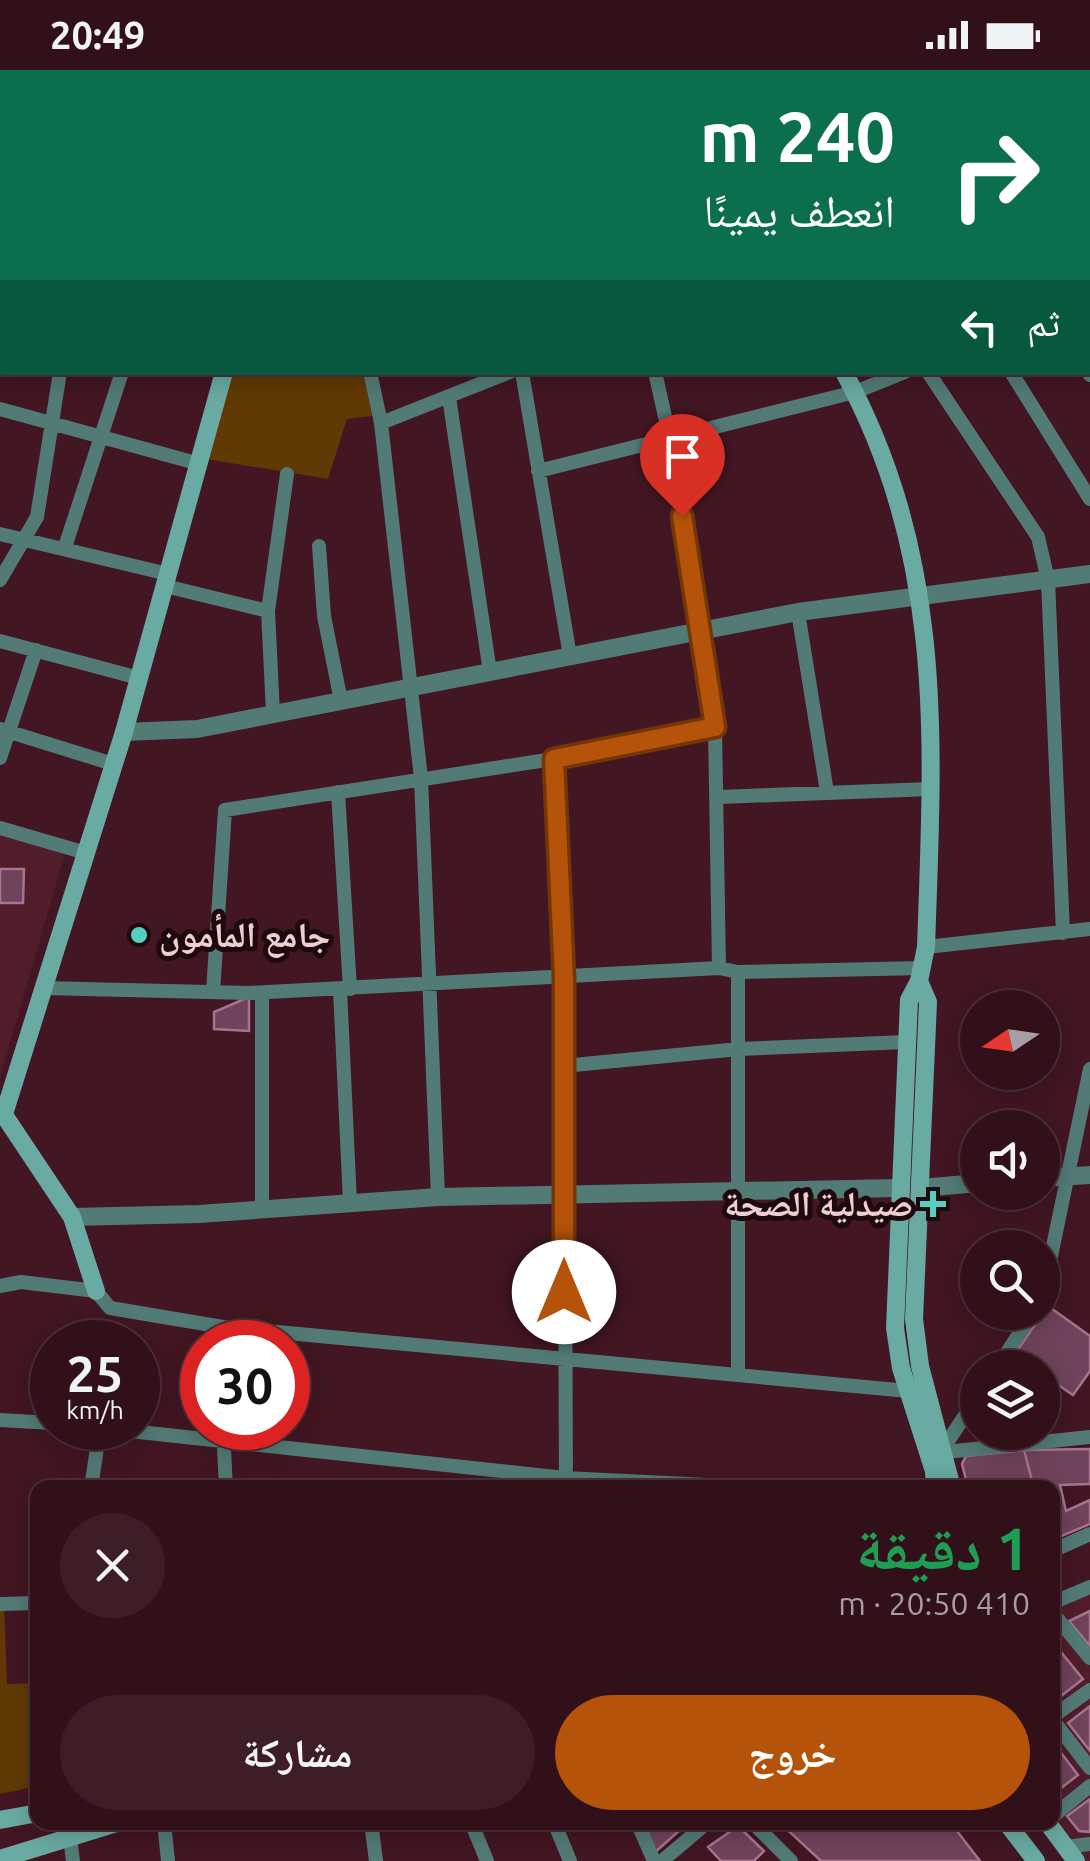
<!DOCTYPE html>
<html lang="ar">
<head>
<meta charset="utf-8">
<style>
  body { margin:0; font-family:Ubuntu,"Noto Naskh Arabic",sans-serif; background:#3d1e27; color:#f1f3f6; direction:rtl; height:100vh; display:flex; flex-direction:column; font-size:38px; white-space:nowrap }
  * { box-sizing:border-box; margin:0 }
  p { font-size:32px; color:#a89da2 }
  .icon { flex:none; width:55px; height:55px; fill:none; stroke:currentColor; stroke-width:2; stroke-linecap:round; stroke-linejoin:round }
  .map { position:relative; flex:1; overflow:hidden; direction:ltr }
  .panel { position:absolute; left:30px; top:1410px; width:1030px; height:350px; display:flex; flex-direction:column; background:#32101a; border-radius:20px; box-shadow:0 5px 25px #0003,0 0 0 2px #4d3039; direction:rtl }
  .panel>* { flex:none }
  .hud { position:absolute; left:0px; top:0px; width:1090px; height:305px; box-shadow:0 5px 25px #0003,0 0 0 2px #4d3039; direction:rtl; background:#0b6e4f; color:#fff; overflow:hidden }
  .needle { width:65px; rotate:257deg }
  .controls { position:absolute; left:960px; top:920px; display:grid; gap:20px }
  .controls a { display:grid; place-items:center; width:100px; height:100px; border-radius:50%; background:#32101a; box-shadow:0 5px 25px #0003,0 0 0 2px #4d3039; font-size:50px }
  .speed { position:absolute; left:30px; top:1250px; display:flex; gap:20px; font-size:50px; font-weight:700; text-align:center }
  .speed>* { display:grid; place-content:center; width:130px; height:130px; border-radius:50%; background:#32101a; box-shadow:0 5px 25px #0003,0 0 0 2px #4d3039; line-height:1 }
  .speed small { font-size:25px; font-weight:400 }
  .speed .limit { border:15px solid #d22; background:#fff; color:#111 }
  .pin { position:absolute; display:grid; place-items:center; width:85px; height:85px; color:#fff; margin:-102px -42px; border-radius:50% 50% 50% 0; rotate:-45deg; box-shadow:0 0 10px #0007 }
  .pin .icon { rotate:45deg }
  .me { position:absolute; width:110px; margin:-55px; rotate:0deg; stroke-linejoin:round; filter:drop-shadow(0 0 8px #0008) }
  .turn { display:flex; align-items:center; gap:35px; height:210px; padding:0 30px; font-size:45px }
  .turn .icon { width:130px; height:130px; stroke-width:2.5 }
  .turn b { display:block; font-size:70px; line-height:85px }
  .then { display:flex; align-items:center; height:95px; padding:0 30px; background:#0003; gap:20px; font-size:38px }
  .round { display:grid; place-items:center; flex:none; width:105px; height:105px; border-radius:52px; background:#3d1e27 }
  .head { display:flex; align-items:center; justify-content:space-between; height:170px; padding:0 30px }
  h1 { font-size:60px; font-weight:700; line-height:75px; color:#1e9e55 }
  .button { display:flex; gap:20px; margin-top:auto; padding:20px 30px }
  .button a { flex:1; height:115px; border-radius:60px; background:#b45309; color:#fff; font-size:40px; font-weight:700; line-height:115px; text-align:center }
  .button a+a { background:#3d1e27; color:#f1f3f6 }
  .status { display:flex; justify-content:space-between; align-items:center; height:70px; padding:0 50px; background:#32101a; direction:ltr }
  .status svg { height:28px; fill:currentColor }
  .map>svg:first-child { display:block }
  .built { fill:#511d2a }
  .green { fill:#613904 }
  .building { fill:#6f435b; stroke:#a5758e; stroke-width:2.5 }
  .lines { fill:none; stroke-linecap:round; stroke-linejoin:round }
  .minor { stroke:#537b76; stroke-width:14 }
  .tertiary { stroke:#537b76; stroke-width:18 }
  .secondary { stroke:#69aaa2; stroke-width:18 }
  .route-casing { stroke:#753606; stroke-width:25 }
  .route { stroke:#b45309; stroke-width:18 }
  .poi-dot { fill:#57cec2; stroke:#1d090e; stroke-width:4 }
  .labels { text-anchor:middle; stroke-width:10; stroke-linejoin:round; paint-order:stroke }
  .poi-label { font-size:35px; font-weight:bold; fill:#edced3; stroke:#1d090e; text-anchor:start }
</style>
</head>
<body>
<div class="status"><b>20:49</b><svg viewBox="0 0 49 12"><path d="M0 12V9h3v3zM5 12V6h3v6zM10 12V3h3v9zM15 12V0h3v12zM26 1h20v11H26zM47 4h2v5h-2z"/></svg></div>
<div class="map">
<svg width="1090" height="1791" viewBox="0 0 1090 1791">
  <rect width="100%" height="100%" fill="#421622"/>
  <!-- built -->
  <path class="built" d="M0 763 66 780 0 1008Z
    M1090 1517V1791H1076L1052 1752 1053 1533Z"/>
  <!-- green -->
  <path class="green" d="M230 303H363L372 346 347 349 328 409 200 388Z
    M0 1534H4L7 1614 38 1613 37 1716 0 1724Z"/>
  <!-- building -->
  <path class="building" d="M0 799H24L23 833H0Z
    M249 927V961L214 959V942Z
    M1048 1236 1090 1266V1301L1073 1325 1048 1308 1042 1316V1298H1005Z
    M1090 1379V1414L1060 1415 1066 1441 1090 1430V1454L1052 1470V1418H1034L1024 1380Z
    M1024 1380 1034 1418H968L962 1394 966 1386Z
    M1090 1541V1576L1069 1551Z
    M1052 1571 1083 1609 1052 1633Z
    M1090 1636V1681L1068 1653Z
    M1052 1671 1078 1705 1052 1725Z
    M1090 1729V1762L1079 1761 1067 1746Z
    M641 1752H689L653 1784Z
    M779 1752H950L980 1791H821Z
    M738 1756 764 1781 754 1791H721L708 1777Z"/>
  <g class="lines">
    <!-- minor -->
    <path class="minor" d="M73 0 76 2
      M585 0 586 2
      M790 0 792 2
      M863 0 865 2
      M979 0 980 2
      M225 2 226 0
      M555 2 562 0
      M0 93 2 91
      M1088 175 1090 179
      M1088 206 1090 205
      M1088 301 1090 305
      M370 302 381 353 421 708 438 1127
      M522 302 570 586
      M655 302 670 369 715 657 719 898
      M928 302 1038 467 1048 510 1063 863
      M1011 302 1090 429
      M449 327 490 602
      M0 339 196 393
      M381 353 510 302
      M538 401 855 322 905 302
      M0 464 168 504
      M319 476 324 546 341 631
      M65 477 122 302
      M0 510 37 447 60 302
      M165 516 268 541
      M798 542 827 722
      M0 571 139 608
      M273 643 268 541 287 404
      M0 659 113 694
      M0 688 36 580
      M553 689 564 908 566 1418
      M338 722 350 919
      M719 727 931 719
      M0 758 86 783
      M926 877 1090 859
      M43 918 249 923 719 898 738 902 922 898
      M340 919 350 1133
      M213 922 225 740 553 689 715 657
      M563 996 739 979 906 972
      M262 1139V923
      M0 1216 21 1212 96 1221 110 1238 223 1257 908 1321
      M1042 1229 1090 999
      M223 1257V1272
      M997 1298 1033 1242
      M738 1303V902
      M0 1350 52 1353
      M102 1358 565 1408 767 1418
      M223 1358 226 1418
      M944 1377 978 1326
      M945 1382 1090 1367
      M91 1418 100 1358
      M1052 1481 1090 1464
      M1052 1533 1090 1517
      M0 1534 38 1533
      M1052 1542 1090 1588
      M1052 1647 1090 1620
      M1052 1649 1090 1698
      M1052 1747 1090 1716
      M68 1752 73 1791
      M164 1752 168 1791
      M371 1752 376 1791
      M471 1752 487 1791
      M554 1752 570 1791
      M637 1752 654 1791
      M752 1752 791 1791
      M1066 1777 1090 1774
      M662 1791 708 1752"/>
    <!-- tertiary -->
    <path class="tertiary" d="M124 662 197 659 798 542 1090 504
      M1042 1108 1090 1105
      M921 1118 978 1113
      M72 1147 199 1144 438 1127 898 1118"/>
    <!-- secondary -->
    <path class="secondary" d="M681 0 683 2
      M94 2 95 0
      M298 2 299 0
      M0 211 2 206
      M844 302C946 491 933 672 926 877L919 911 909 930 895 1258 901 1298 934 1401 935 1418
      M919 911 928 932 914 1249 920 1296 952 1418
      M0 1039 72 1147 96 1221
      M4 1044 124 662 224 302
      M0 1750 38 1743
      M1006 1752 1036 1791
      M1047 1752 1076 1791
      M0 1789 120 1752"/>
  </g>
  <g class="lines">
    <defs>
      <path id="route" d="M564 1222V908L554 689 715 657 682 446"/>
    </defs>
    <!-- route casing -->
    <use href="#route" class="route-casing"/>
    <!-- route -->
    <use href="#route" class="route"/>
  </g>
  <!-- markers -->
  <g class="poi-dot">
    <circle cx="139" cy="865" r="10"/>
    <path d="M928 1119h10v10h10v10h-10v10h-10v-10h-10v-10h10z"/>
  </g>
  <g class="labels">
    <!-- poi labels -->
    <g class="poi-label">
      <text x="159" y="877">جامع المأمون</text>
      <text x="913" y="1146" text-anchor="end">صيدلية الصحة</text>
    </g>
  </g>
</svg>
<div class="controls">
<a><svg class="needle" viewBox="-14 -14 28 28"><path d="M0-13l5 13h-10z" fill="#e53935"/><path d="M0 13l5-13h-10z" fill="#a89da2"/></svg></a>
<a><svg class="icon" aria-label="sound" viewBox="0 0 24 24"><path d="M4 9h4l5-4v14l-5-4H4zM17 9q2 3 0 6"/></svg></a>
<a><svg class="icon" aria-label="search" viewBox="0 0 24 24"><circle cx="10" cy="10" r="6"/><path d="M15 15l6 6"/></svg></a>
<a><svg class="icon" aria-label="layers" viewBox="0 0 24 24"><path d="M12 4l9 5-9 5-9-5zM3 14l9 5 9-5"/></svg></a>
</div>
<div class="speed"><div>25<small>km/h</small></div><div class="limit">30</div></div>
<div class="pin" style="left:682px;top:446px;background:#d93025"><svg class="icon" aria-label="arrive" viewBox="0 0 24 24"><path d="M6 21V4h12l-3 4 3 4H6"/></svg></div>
<svg class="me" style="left:564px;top:1222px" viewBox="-20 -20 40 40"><circle r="19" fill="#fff"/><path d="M0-13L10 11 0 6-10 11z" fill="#b45309"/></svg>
<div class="hud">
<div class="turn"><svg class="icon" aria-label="right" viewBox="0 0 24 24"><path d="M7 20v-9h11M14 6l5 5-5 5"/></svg><div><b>240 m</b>انعطف يمينًا</div></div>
<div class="then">ثم<svg class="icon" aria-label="left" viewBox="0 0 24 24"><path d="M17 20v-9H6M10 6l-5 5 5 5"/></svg></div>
</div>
<section class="panel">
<div class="head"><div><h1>1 دقيقة</h1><p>410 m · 20:50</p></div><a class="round"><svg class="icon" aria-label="close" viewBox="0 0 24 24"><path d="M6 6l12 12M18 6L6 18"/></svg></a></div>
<div class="button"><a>خروج</a><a>مشاركة</a></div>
</section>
</div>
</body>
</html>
